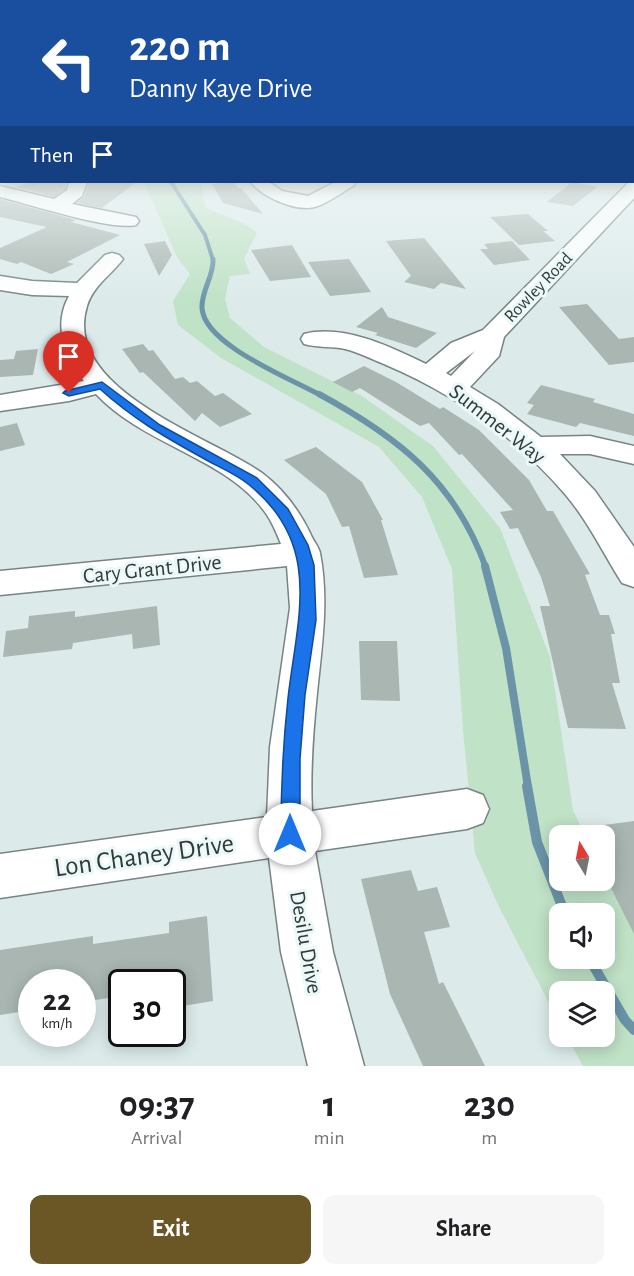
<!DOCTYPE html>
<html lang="en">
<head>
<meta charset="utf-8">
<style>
  body { margin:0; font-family:"Alegreya Sans",sans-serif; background:#f6f6f6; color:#202124; height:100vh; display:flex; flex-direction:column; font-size:22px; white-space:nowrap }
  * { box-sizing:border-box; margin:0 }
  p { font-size:20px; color:#757577 }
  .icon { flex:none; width:33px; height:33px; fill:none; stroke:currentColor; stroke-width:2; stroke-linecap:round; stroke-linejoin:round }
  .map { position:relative; height:1066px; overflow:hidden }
  .side { display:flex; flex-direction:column; background:#fff; flex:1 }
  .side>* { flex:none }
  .hud { position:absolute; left:0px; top:0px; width:634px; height:183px; box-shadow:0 3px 15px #0003; background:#1a4fa0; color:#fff; overflow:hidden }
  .needle { width:39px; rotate:350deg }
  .buttons { position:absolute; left:549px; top:825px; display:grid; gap:12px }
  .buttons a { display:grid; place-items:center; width:66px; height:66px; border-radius:12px; background:#fff; box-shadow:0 3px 15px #0003; font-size:30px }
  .speed { position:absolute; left:18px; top:969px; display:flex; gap:12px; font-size:30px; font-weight:700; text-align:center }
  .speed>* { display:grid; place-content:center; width:78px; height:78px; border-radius:50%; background:#fff; box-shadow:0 3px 15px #0003; line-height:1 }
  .speed small { font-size:15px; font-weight:400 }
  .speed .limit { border:3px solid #111; border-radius:9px; background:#fff; color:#111 }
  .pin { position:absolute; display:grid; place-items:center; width:51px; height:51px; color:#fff; margin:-62px -26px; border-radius:50% 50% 50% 0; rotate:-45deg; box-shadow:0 0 6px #0007 }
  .pin .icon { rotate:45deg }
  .me { position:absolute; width:66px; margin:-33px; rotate:0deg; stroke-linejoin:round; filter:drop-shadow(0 0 4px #0008) }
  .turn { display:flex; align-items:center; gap:21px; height:126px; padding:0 30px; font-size:27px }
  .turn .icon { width:78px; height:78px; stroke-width:2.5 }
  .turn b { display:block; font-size:42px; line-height:51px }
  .then { display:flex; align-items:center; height:57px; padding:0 30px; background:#0003; gap:12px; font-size:22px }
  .eta { display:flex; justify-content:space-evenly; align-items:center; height:102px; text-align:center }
  .eta b { font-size:36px; font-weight:700; line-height:42px }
  .cta { display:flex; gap:12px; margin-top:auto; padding:12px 30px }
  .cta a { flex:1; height:69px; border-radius:12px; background:#6b5726; color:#fff; font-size:24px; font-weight:700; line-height:69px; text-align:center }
  .cta a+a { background:#f6f6f6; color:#202124 }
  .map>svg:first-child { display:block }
  .green { fill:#c0e2c6; fill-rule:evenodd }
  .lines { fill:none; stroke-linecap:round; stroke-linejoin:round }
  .stream-far4 { stroke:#6b94a8; stroke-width:4 }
  .stream-far3 { stroke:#6b94a8; stroke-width:5 }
  .stream-far2 { stroke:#6b94a8; stroke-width:6 }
  .stream-far1 { stroke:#6b94a8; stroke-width:8 }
  .stream { stroke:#6b94a8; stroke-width:10 }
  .building { fill:#a9b6b1 }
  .minor-casing { stroke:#768483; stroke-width:3 }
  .minor { fill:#fff; fill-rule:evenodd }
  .route { fill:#1a73e8; stroke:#114b97; stroke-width:1.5 }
  .labels { text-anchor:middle; stroke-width:6; stroke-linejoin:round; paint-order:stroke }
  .far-street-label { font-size:18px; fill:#333939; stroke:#eaf8f7 }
  .street-label { font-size:22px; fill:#333939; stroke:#eaf8f7 }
  .near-street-label { font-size:27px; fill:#333939; stroke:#eaf8f7 }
</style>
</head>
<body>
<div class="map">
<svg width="634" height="1066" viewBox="0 0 634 1066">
  <rect width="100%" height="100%" fill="#dcebea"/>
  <!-- green -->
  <path class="green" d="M144 182H200L206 208 247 225 257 233 244 259 250 274 230 276 225 299 230 318 264 347 362 396 433 446 500 528 550 657 573 810 585 835 560 836V880H604L605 874 634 933V1066H583L567 1037 604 1036V992H560L559 1022 498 905 475 853 463 730 452 569 422 497 379 447 221 358 178 325 173 301 190 274 177 257ZM560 914H604V958H560Z"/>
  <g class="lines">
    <!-- stream-far4 -->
    <path class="stream-far4" d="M171 182 205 235 213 260"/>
    <!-- stream-far3 -->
    <path class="stream-far3" d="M213 259C214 276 201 291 202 308 204 345 292 379 322 396"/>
    <!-- stream-far2 -->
    <path class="stream-far2" d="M319 394C398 437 455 481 486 568"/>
    <!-- stream-far1 -->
    <path class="stream-far1" d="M485 566 506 648 528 787"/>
    <!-- stream -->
    <path class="stream" d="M527 786 537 842 565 914
      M589 958 625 1020 634 1030"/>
  </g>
  <!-- building -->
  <path class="building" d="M30 182H67L65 189 54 197 16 187Z
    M89 182H119V183H135L102 208 77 203 84 197Z
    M234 182 238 188H241L263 214 223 203 212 184Z
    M572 182 597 187 573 206 547 202Z
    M0 199 76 220 71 222 120 235 67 262 74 264 51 274 21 262 17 264 0 259V248L47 227 0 217Z
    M528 214 548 231H543L555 241 519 245 490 217Z
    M424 238 466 289 441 283 434 289 404 282 411 276 386 241Z
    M165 241 172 255 159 276 144 244Z
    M512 241 530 260 494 265 480 249H488L484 244Z
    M292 245 311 277 270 281 251 250Z
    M349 259 371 292 330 296 308 262Z
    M587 304 619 339 634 337V362L609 365 559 307Z
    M382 307 388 317 437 333 416 348 375 335 378 333 356 327Z
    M143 344 149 351 153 350 175 379 183 377 190 383 197 381 215 396 223 393 252 414 220 427 202 413 195 421 143 372 140 373 122 349Z
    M38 349 33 375 0 377V360L14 359 16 351Z
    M364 366 396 382 440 409 443 407 479 430 529 480 547 511H553L590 574 585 575 600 615H609L615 634H611L620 683H612L626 729 568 728 540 606H550L541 577 518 528 510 529 500 512 513 510 462 454 459 455 429 423 420 426 360 388 352 392 333 382Z
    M541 385 595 399 593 402 634 414V436L580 423 576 427 527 414 534 405 527 403Z
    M17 423 25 445 0 451V427Z
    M316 447 362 482 383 520H381L398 575 364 578 349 526 342 527 326 494 284 460Z
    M157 606 160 645 133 649 132 634 73 643 72 649 3 657 6 631 28 628 29 616 75 611V617Z
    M359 641H397L400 701 361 700Z
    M634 821V934L604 874V825Z
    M411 870 418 891 437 887 450 927 424 932 439 984 443 982 485 1066H423L390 994 361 879Z
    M207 916 213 1001 177 1007V994L172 995V982H122V996L82 1002V982H32V1010L0 1015V950L93 936V944L169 933V922Z"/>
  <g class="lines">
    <defs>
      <path id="minor" d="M69 182H87L82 196 72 204 136 217 139 221 136 225C111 231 29 204 0 197V186L54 199 67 190Z
        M251 182H269L282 191 308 196 335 182H356L353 186C341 193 328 203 315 207 296 212 262 197 251 182Z
        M634 182V198L504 337 499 356 470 387 498 404 541 437 590 436 634 446V464L590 454H560L595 491 634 547V587L622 583C603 553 588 521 565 494 516 437 453 393 384 364 371 359 358 352 345 349 332 346 318 348 304 344L301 339 304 334C344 324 391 347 426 364L451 343 483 330 628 183ZM475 351 451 376 446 373Z
        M112 253 119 255 123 259C111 275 93 286 87 306 61 390 212 437 262 473 282 488 299 510 310 533 312 539 319 547 320 553 329 599 322 645 317 693 313 732 310 771 312 811L467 789 483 795 489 809 483 823 467 829 315 851 333 952 364 1066H308L281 952 269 858 0 898V854L267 817 270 747 290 608 287 566 0 595V571L281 544C277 534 273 524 267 515 229 458 144 446 96 394L69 401 0 411V395L84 381C64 358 53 325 69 296L32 295 0 290V276L32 281 77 283 105 255Z"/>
    </defs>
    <!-- minor casing -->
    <use href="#minor" class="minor-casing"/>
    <!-- minor -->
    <use href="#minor" class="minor"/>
  </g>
  <!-- sky -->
  <linearGradient id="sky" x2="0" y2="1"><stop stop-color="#7fb7e2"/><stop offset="0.51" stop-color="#eff6f6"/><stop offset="1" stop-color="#eff6f6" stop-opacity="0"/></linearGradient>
  <rect width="634" height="303" fill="url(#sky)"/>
  <!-- route -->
  <path class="route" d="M102 382 160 425 257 478 288 509 308 545 314 565 316 620 305 695 300 759V834L297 840 290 843 283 840 281 834C281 788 283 743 288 698 297 618 324 544 248 484 235 473 216 466 201 457 163 436 132 418 100 389L69 396 63 393 65 391Z"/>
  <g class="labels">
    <!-- far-street labels -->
    <g class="far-street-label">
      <text transform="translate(538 287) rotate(-46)" y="6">Rowley Road</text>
    </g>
    <!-- street labels -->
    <g class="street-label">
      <text transform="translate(498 423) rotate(38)" y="8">Summer Way</text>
      <text transform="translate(152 568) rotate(-6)" y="8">Cary Grant Drive</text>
      <text transform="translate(307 942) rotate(80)" y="8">Desilu Drive</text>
    </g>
    <!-- near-street labels -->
    <g class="near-street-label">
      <text transform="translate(144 855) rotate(-8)" y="9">Lon Chaney Drive</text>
    </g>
  </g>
</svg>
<div class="buttons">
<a><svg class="needle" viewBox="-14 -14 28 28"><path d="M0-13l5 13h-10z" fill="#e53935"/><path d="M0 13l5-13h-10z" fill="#757577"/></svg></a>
<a><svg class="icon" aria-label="sound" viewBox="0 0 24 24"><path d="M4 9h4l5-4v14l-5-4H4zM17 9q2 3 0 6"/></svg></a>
<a><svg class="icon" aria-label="layers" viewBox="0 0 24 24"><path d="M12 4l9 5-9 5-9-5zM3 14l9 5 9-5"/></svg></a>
</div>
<div class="speed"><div>22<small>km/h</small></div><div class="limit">30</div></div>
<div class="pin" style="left:69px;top:393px;background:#d93025"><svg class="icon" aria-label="arrive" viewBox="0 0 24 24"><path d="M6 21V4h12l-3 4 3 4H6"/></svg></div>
<svg class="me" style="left:290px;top:834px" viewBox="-20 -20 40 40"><circle r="19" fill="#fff"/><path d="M0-13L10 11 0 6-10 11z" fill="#1a73e8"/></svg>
<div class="hud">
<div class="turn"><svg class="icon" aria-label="left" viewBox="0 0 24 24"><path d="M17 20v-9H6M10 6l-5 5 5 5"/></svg><div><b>220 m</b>Danny Kaye Drive</div></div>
<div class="then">Then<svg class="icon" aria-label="arrive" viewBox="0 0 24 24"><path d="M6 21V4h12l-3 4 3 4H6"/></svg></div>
</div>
</div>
<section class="side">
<div class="eta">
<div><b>09:37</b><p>Arrival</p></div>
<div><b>1</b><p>min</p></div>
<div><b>230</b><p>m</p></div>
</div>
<div class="cta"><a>Exit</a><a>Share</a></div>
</section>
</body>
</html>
